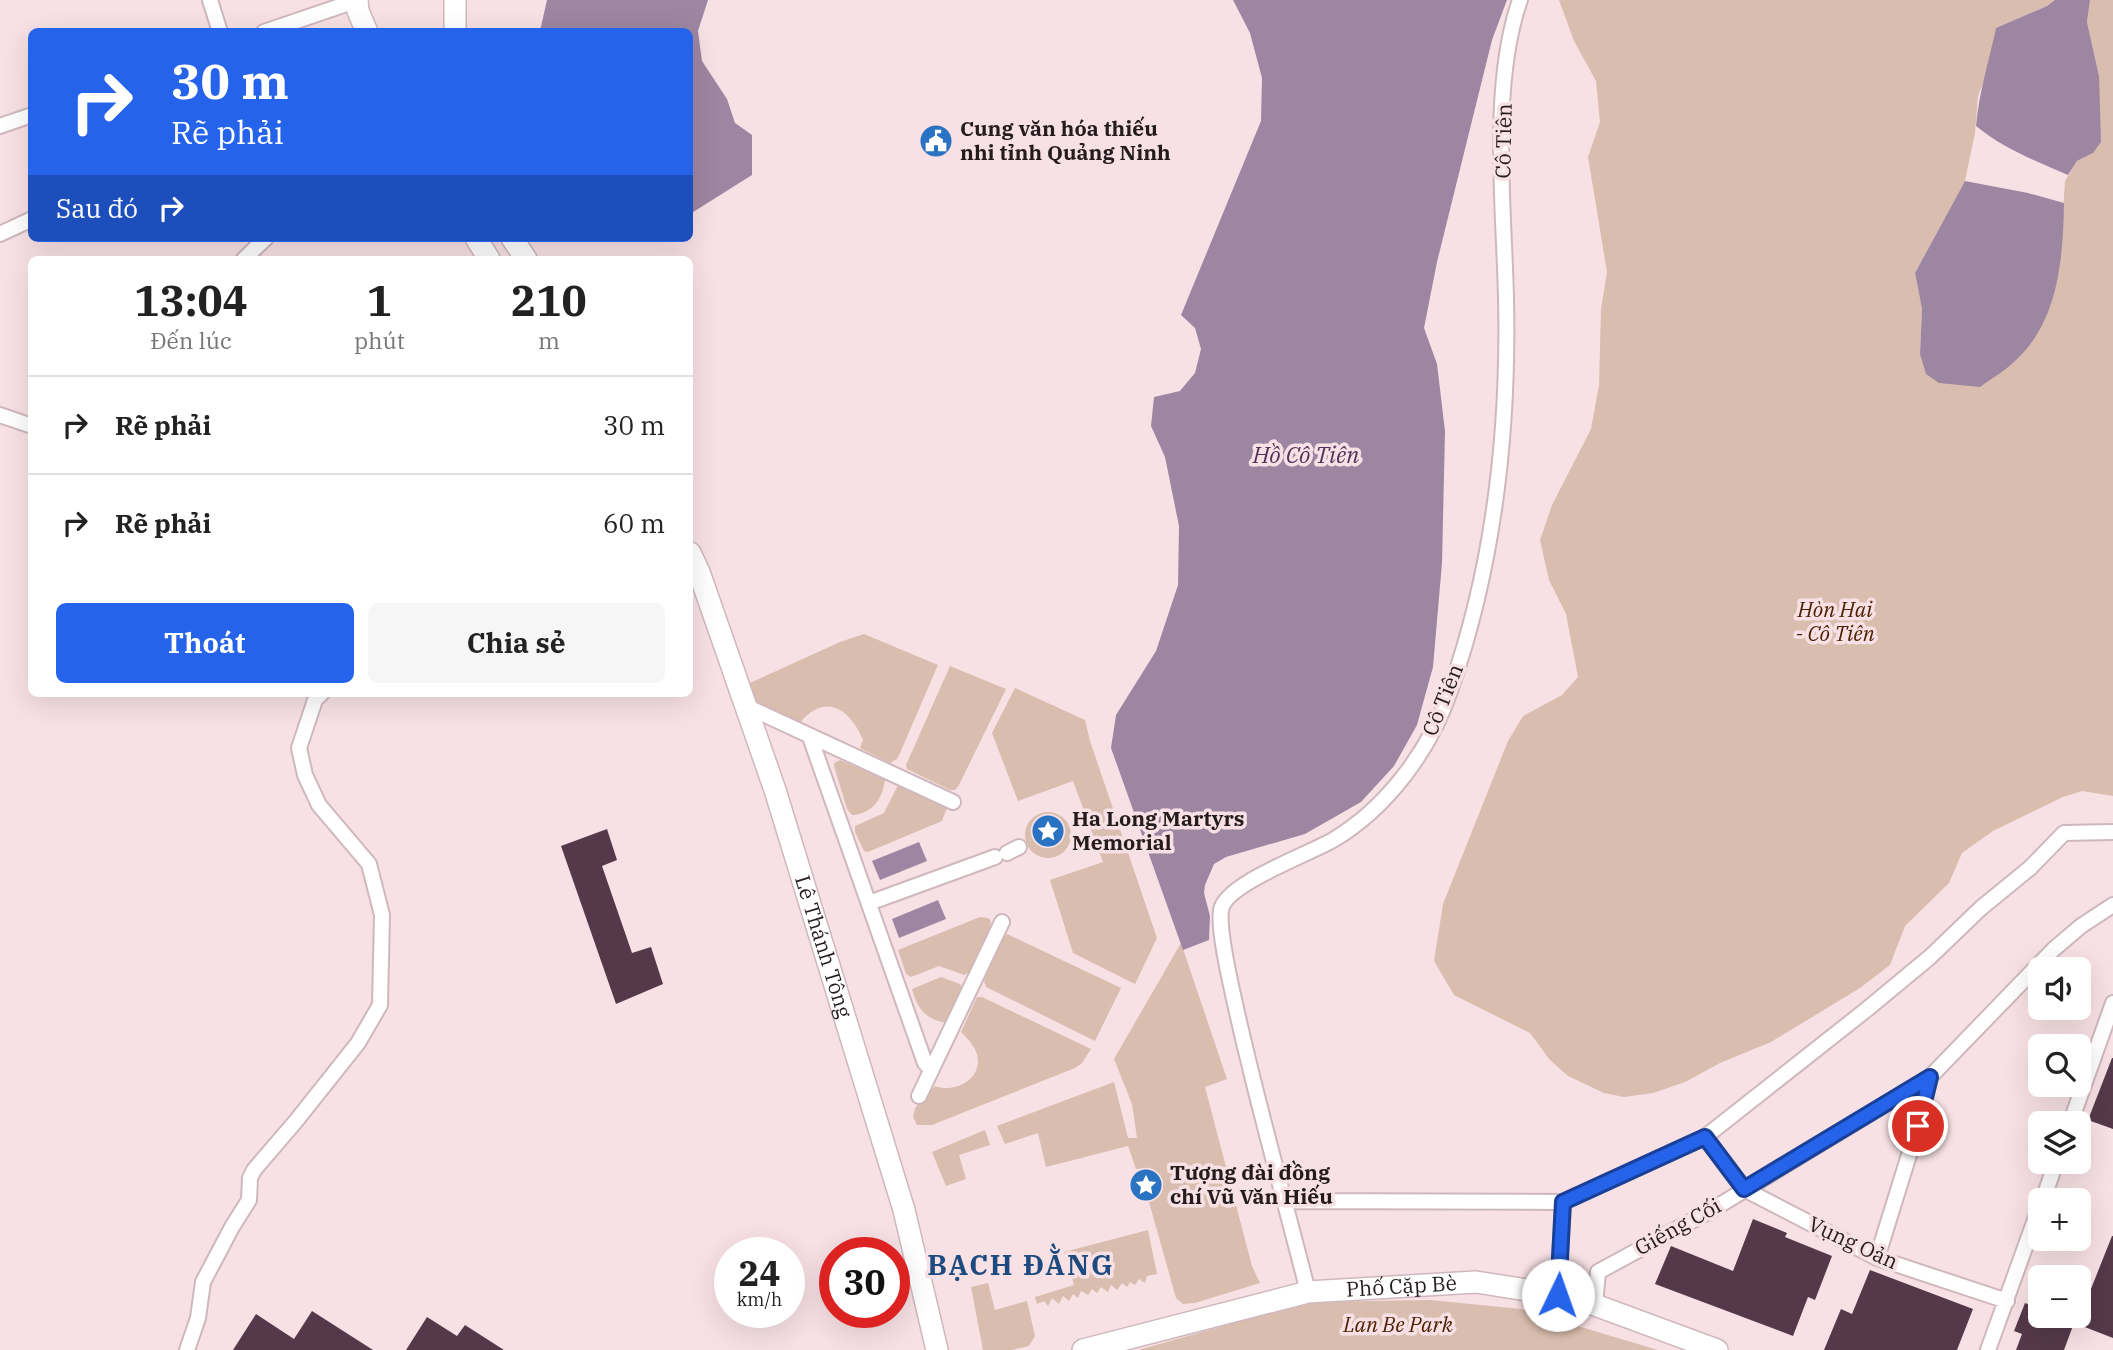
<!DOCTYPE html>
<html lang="vi">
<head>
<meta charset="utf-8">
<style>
  body { margin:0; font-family:"IBM Plex Serif",serif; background:#f6f6f6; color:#222; height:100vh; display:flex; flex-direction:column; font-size:26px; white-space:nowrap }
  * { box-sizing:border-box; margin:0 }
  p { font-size:23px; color:#767676 }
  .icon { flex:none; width:38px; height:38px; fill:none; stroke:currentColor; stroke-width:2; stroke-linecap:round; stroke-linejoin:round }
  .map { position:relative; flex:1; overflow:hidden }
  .sheet { position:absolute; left:28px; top:256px; width:665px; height:441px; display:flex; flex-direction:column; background:#fff; border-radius:10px; box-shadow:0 7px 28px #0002 }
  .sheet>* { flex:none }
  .banner { position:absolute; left:28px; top:28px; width:665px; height:214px; border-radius:10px; box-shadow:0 7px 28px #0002; background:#2563eb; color:#fff; overflow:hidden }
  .buttons { position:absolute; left:2028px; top:957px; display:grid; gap:14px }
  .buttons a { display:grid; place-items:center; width:63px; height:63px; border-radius:10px; background:#fff; box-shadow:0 7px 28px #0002; font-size:35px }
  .speed { position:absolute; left:714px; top:1237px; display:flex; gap:14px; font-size:35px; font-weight:700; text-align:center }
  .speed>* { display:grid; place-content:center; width:91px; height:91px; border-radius:50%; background:#fff; box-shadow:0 7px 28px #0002; line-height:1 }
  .speed small { font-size:18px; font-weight:400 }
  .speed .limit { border:10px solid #d22; background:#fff; color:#111 }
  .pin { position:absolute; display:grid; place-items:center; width:60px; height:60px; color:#fff; margin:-30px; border:4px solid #fff; border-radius:50%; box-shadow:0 2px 7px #0007 }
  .me { position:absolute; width:77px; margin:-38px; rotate:3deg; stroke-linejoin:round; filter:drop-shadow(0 0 5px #0008) }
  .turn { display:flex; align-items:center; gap:24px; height:147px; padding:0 28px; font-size:32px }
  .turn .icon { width:91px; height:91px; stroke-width:2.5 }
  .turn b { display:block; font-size:49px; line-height:60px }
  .then { display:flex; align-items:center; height:66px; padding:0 28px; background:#0003; gap:14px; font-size:26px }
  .eta { display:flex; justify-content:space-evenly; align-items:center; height:119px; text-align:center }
  .eta b { font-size:42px; font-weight:700; line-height:49px }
  .button { display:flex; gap:14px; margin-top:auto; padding:14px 28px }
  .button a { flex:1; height:80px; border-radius:10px; background:#2563eb; color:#fff; font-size:28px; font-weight:700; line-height:80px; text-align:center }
  .button a+a { background:#f6f6f6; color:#222 }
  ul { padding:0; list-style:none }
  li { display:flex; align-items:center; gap:21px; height:98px; padding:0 28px; border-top:2px solid #e0e0e0 }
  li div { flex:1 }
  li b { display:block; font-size:26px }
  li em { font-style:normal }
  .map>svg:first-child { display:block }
  .green { fill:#d9bdae }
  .water { fill:#9d86a2 }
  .building { fill:#55394a }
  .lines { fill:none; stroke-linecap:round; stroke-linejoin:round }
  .street-casing { stroke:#cfb8bd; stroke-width:18 }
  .secondary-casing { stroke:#cfb8bd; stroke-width:24 }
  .street { stroke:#fff; stroke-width:14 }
  .secondary { stroke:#fff; stroke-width:21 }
  .route-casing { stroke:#184099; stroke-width:18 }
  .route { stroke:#2563eb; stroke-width:12 }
  .labels { text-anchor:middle; stroke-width:7; stroke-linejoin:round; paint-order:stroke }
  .poi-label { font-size:21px; font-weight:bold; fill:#231b1d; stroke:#f8e1e5; text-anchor:start }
  .street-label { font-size:21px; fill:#231b1d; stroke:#f8e1e5 }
  .park-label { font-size:21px; font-style:italic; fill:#4d2002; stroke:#f8e1e5 }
  .water-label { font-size:23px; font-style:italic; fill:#54335b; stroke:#f8e1e5 }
  .district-label { font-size:28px; font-weight:bold; letter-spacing:2px; fill:#1e4b7f; stroke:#f8e1e5 }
</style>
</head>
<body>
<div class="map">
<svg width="2113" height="1350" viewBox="0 0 2113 1350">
  <rect width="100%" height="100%" fill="#f8e1e5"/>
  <!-- green -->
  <path class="green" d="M1559 0H2055L2047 6 1996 28 1987 73 1978 96 1975 133 1965 181 1915 273 1922 309 1920 354 2050 307 2059 272 2065 181 2077 161 2093 153 2099 76 2087 22 2090 0H2113V796L2082 791 2063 797 1993 831 1962 853 1949 883 1905 926 1890 965 1860 988 1771 1042 1720 1063 1685 1082 1653 1093 1624 1097 1604 1093 1568 1076 1550 1060 1530 1033 1454 995 1434 961 1443 904 1508 741 1523 716 1562 695 1578 677 1566 614 1549 580 1540 540 1552 505 1591 429 1599 385 1601 309 1607 272 1588 157 1600 122 1596 81 1574 41Z
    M864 634 938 665 900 753 897 759 890 763 860 748 863 740C850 708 824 692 799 724L757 706 750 683 840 642Z
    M950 666 1006 689 959 785 955 790H950L907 769 906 765Z
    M1015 688 1085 720 1090 741 1157 938 1135 984 1073 953 1050 880 1103 862 1073 781 1018 801 992 733Z
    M840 760 885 779C883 799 872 814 852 815L847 809 834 766V763Z
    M900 786 945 806 947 808 942 821 868 852 864 851 855 832V826L884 813 897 787Z
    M1025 835a23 23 0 1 1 46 0a23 23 0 1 1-46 0Z
    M980 917 988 918 991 921 989 932 970 972 964 975 939 966 911 977 906 974 898 950Z
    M1007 934 1121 988 1095 1041 986 987 984 981 1003 938Z
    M1181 943 1227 1079 1205 1087 1252 1266 1260 1283 1195 1303 1183 1304 1176 1298 1149 1202C1158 1187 1160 1167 1136 1169L1128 1146 1046 1167 1038 1133 1005 1144 997 1126 1114 1082 1128 1138H1137L1132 1104 1114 1059Z
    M941 977 960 984 962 988 960 999 946 1023C925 1019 917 1008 912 989Z
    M977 997H982L1091 1049 1082 1063 1075 1068 932 1125H917L913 1117 915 1108 935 1086C952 1093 978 1082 978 1061 978 1049 969 1040 961 1032Z
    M985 1130 990 1145 959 1155 966 1179 946 1186 932 1152Z
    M1148 1230 1157 1274 1147 1276 1145 1283 1139 1279 1135 1285 1130 1282 1127 1287 1122 1283 1117 1290 1111 1285 1108 1292 1101 1287 1097 1293 1092 1289 1088 1295 1081 1291 1078 1298 1073 1294 1069 1301 1063 1296 1059 1304 1052 1298 1048 1306 1044 1301 1037 1304 1035 1297 1074 1285 1064 1252Z
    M988 1283 995 1310 1027 1301 1035 1336 1029 1346 1012 1350H983L971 1287Z
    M1430 1300 1521 1309 1658 1350H1138L1309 1302Z"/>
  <!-- water -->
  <path class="water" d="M547 0H708L698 31 702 61 727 99 735 123 752 135V175L690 214V32L540 31Z
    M1233 0H1507L1492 40 1437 262 1424 328 1437 364 1445 431 1442 563 1433 667 1417 725 1394 766 1361 802 1305 834 1226 857 1214 864 1205 885 1204 893 1210 916 1209 940 1183 950 1111 748 1116 715 1156 651 1178 585 1179 526 1165 457 1151 426 1154 397 1180 391 1195 373 1201 349 1195 328 1181 315 1261 121 1262 78 1250 33Z
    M2055 0H2090L2087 22 2099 76 2101 142 2093 153 2077 161 2068 175C2036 161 2004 149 1976 126 1979 92 1989 61 1996 28L2047 6Z
    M1965 181 2028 193 2064 203C2063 258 2059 321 2015 361 2005 371 1992 378 1980 387L1939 383 1926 374 1920 354 1922 309 1915 273Z
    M919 842 927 861 880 880 872 861Z
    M938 900 946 919 899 938 892 919Z"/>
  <!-- building -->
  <path class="building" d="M607 829 617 860 602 866 632 953 651 947 663 984 616 1004 561 846Z
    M2112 1058H2113V1129L2088 1120Z
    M1753 1219 1787 1233 1785 1237 1832 1256 1815 1300 1808 1297 1793 1336 1655 1284 1671 1246 1733 1271Z
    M2112 1236H2113V1338L2077 1324Z
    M1870 1270 1973 1309 1957 1350H1824L1841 1309 1852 1314Z
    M2025 1303 2040 1309V1316H2057L2074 1323 2064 1350H2016L2022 1334 2014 1331Z
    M312 1311 373 1350H233L256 1314 294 1339Z
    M427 1317 457 1336 465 1325 504 1350H406Z"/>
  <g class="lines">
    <defs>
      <path id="street" d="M210 0 220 32
        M264 32 358 0
        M0 126 32 115
        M0 234 32 219
        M244 259 266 238
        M0 415 32 426
        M746 706 953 802
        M810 737 925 1063 931 1070
        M1007 853 1019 847
        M869 903 995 857
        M919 1096 1002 922
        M2070 1124 2113 1003
        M1705 1137 1744 1189 1877 1258 2007 1301
        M2043 1200 2056 1162
        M1285 1201 1563 1202 1705 1137 1866 1010 1930 957 1981 908 2030 868 2064 833 2113 832
        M1877 1258 1918 1126 1930 1077
        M1308 1292C1284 1197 1257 1103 1236 1008 1231 985 1218 932 1221 910 1225 884 1309 854 1333 840 1387 808 1430 750 1450 691 1494 566 1509 430 1506 298 1504 206 1490 86 1520 0
        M1558 1295 1563 1202
        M1595 1305 1598 1272 1710 1211 1930 1077 2054 949 2081 926 2113 905
        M187 1350 198 1318 203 1282 232 1227 249 1200 250 1178 254 1170 296 1121 358 1043 380 1005 382 915 369 864 319 805 305 775 299 748 315 700 322 693
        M1988 1350 2040 1206"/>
      <g id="secondary">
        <path d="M357 0 358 11 367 32"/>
        <path d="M455 0V32"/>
        <path d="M476 238 489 259"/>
        <path d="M512 238 526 259"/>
        <path id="s1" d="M690 553 699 572 775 790 904 1210 937 1350"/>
        <path id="s2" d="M1083 1350 1308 1292 1476 1282 1558 1295 1595 1305 1717 1350"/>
      </g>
    </defs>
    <!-- street casing -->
    <use href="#street" class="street-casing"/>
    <!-- secondary casing -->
    <use href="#secondary" class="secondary-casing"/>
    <!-- street -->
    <use href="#street" class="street"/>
    <!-- secondary -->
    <use href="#secondary" class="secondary"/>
  </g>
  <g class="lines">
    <defs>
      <path id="route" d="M1558 1295 1563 1202 1705 1137 1744 1189 1930 1077 1918 1126"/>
    </defs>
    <!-- route casing -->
    <use href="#route" class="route-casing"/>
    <!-- route -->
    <use href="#route" class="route"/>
  </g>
  <!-- icons -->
  <defs>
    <symbol id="civic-disc" viewBox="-11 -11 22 22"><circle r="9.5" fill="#2a73c3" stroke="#f8e1e5"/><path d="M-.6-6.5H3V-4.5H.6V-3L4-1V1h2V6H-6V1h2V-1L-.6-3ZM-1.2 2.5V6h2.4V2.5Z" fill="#fff"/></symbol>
    <symbol id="sight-disc" viewBox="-11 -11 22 22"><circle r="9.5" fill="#2a73c3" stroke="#f8e1e5"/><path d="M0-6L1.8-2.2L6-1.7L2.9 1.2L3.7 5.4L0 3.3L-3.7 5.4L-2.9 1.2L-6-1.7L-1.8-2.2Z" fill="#fff"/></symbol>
  </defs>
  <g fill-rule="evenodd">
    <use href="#civic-disc" x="917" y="122" width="38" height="38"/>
    <use href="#sight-disc" x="1029" y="812" width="38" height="38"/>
    <use href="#sight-disc" x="1127" y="1166" width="38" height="38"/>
  </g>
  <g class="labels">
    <!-- poi labels -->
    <g class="poi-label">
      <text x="960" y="136">Cung văn hóa thiếu<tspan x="960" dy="24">nhi tỉnh Quảng Ninh</tspan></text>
      <text x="1072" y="826">Ha Long Martyrs<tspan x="1072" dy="24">Memorial</tspan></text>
      <text x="1170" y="1180">Tượng đài đồng<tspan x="1170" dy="24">chí Vũ Văn Hiếu</tspan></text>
    </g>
    <!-- street labels -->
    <g class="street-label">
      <text transform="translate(1504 141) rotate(-89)" y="7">Cô Tiên</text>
      <text transform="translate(1443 700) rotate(-68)" y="7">Cô Tiên</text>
      <text dy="7" stroke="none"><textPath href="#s1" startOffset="416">Lê Thánh Tông</textPath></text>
      <text transform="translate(1678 1227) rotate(-29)" y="7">Giếng Cối</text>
      <text transform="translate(1853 1243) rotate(25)" y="7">Vụng Oản</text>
      <text dy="7" stroke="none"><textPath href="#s2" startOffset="326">Phố Cặp Bè</textPath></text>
    </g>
    <!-- park labels -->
    <g class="park-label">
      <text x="1835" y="617">Hòn Hai<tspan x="1835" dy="24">- Cô Tiên</tspan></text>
      <text x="1398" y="1332">Lan Be Park</text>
    </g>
    <!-- water labels -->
    <g class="water-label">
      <text x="1306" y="463">Hồ Cô Tiên</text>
    </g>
    <!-- district labels -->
    <g class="district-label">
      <text x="1021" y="1275">BẠCH ĐẰNG</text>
    </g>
  </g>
</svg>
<div class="buttons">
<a><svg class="icon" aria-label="sound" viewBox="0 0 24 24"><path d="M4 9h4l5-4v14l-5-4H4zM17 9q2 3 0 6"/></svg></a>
<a><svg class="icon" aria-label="search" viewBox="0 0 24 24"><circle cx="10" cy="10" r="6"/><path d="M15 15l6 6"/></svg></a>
<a><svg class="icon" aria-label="layers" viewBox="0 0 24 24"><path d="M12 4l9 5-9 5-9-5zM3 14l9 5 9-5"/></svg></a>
<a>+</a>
<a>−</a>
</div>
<div class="speed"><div>24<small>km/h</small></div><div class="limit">30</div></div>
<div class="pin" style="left:1918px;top:1126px;background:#d93025"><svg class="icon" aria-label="arrive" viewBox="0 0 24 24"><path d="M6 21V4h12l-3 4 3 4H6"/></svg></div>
<svg class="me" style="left:1558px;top:1295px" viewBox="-20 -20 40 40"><circle r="19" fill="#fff"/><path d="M0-13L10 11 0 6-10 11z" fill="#2563eb"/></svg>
<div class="banner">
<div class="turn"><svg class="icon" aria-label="right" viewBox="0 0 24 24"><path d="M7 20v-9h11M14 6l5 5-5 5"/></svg><div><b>30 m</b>Rẽ phải</div></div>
<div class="then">Sau đó<svg class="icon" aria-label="right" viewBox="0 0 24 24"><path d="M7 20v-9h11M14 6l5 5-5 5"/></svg></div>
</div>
<section class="sheet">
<div class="eta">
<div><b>13:04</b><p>Đến lúc</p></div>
<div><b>1</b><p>phút</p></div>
<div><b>210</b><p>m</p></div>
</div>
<ul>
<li><svg class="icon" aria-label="right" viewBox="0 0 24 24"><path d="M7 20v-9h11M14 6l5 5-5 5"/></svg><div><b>Rẽ phải</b></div><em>30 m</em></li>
<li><svg class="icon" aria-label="right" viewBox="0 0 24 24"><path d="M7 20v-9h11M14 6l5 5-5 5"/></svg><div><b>Rẽ phải</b></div><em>60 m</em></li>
</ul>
<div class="button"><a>Thoát</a><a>Chia sẻ</a></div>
</section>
</div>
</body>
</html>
